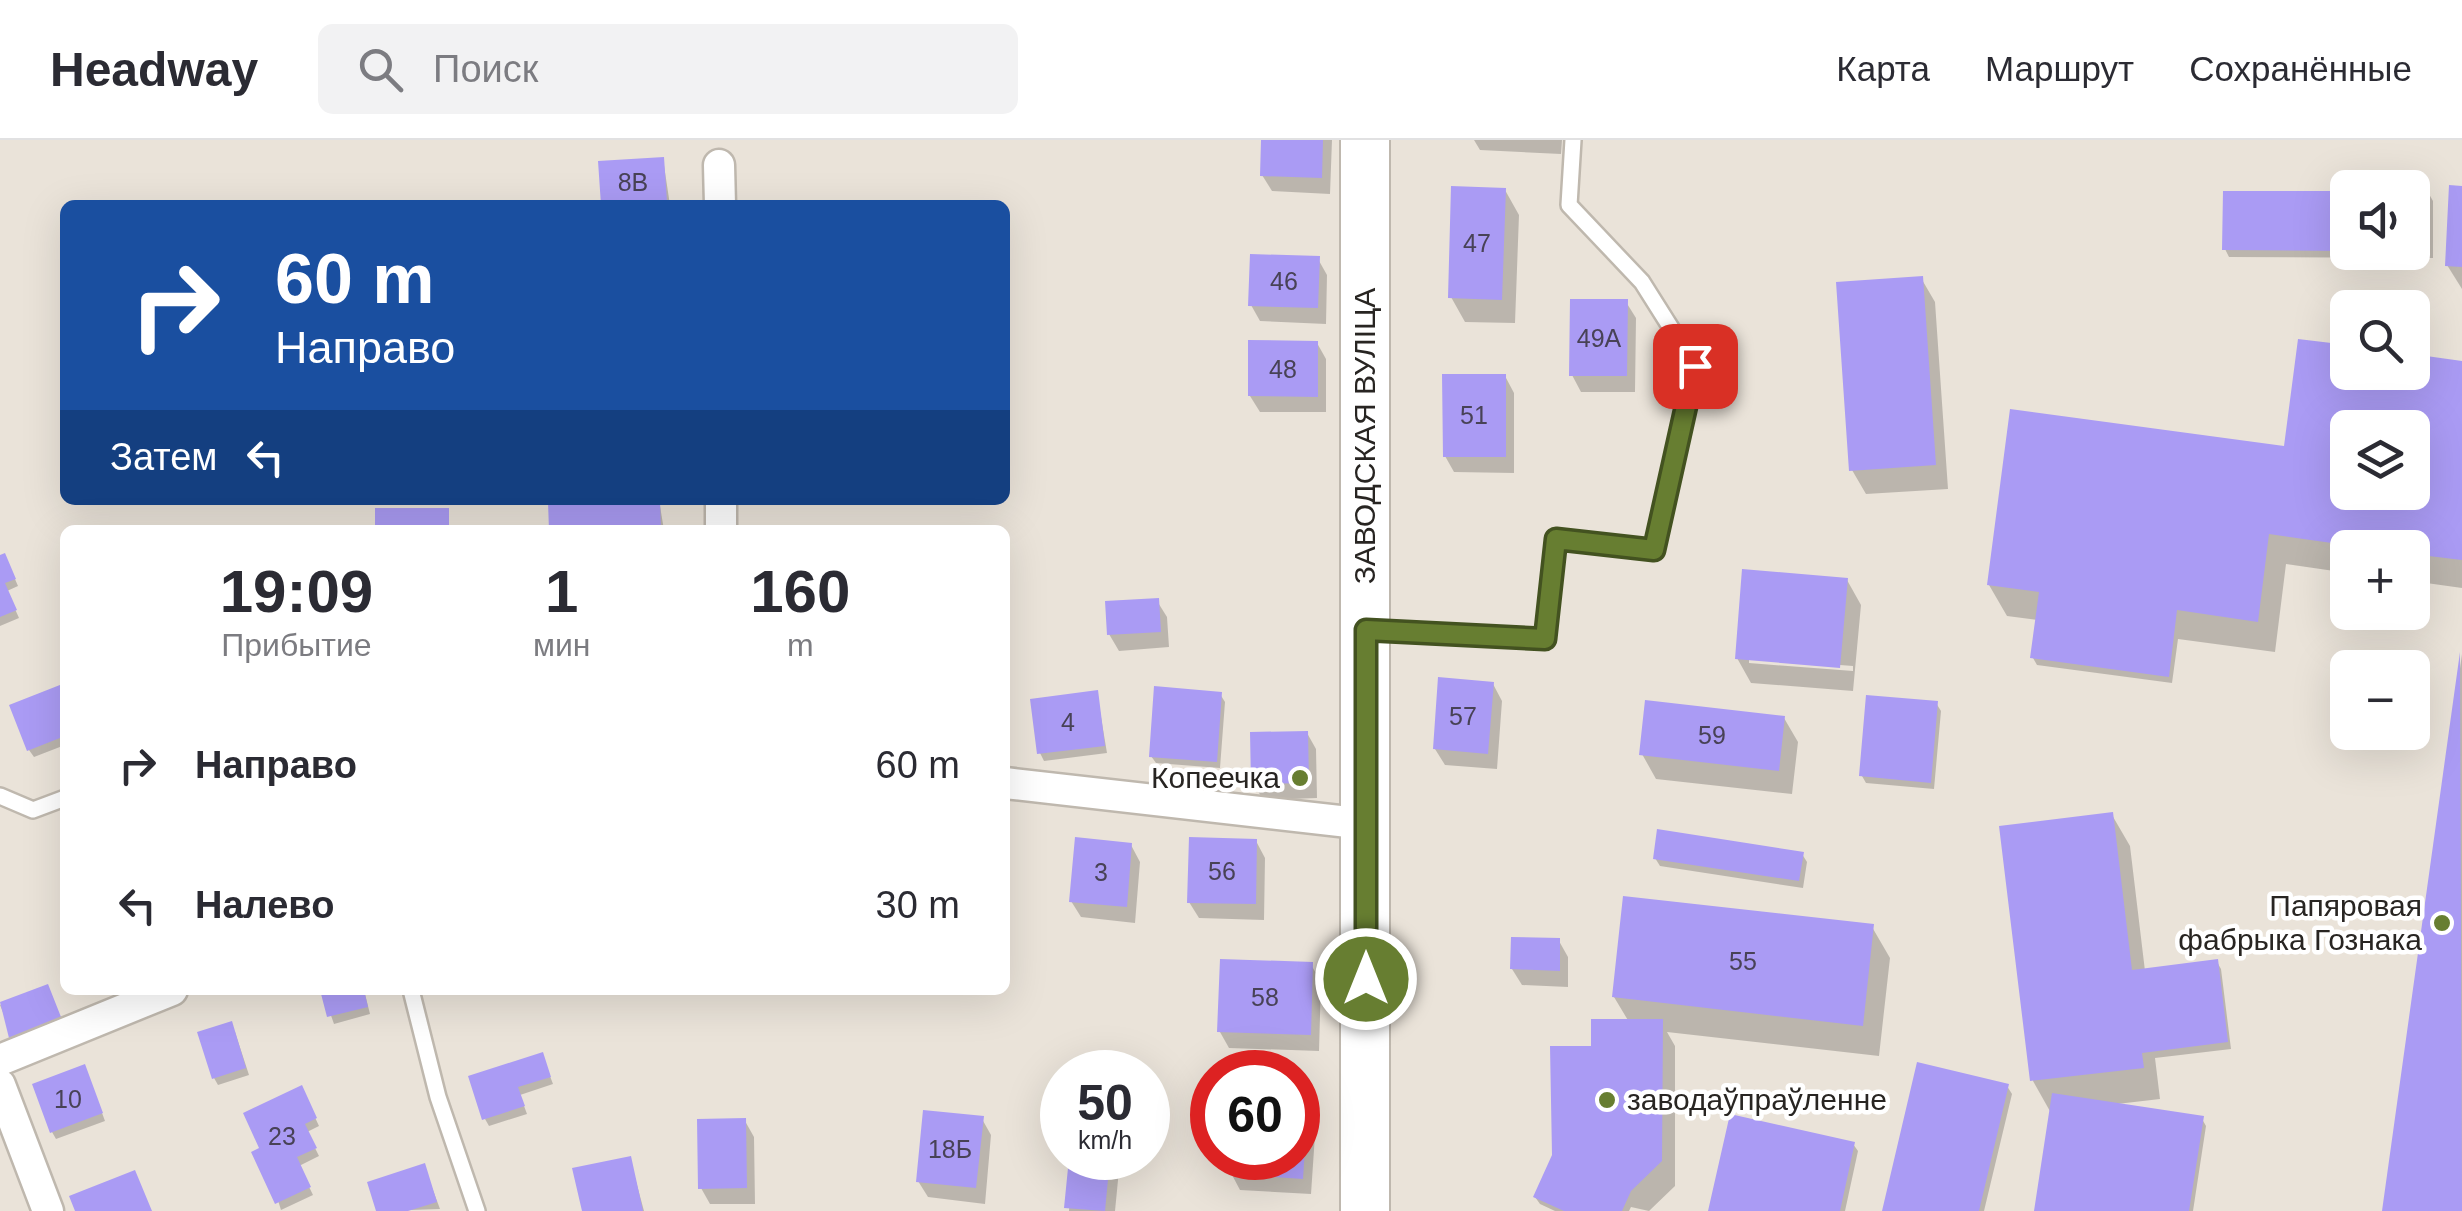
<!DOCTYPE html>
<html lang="ru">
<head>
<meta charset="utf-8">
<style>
  body { margin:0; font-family:Helvetica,sans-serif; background:#f2f2f3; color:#2b2b33; height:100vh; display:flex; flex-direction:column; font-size:38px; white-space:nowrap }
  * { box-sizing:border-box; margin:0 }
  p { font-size:32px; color:#7c7c81 }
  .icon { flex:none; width:55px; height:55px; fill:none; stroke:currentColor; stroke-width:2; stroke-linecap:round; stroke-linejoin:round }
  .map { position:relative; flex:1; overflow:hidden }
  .side { position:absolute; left:60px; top:385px; width:950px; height:470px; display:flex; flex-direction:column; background:#fff; border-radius:15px; box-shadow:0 10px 40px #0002 }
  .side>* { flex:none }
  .guide { position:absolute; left:60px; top:60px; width:950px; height:305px; border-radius:15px; box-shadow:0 10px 40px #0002; background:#1a4fa0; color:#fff; overflow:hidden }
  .tools { position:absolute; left:2330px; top:30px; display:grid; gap:20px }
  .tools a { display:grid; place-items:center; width:100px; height:100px; border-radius:15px; background:#fff; box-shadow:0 10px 40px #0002; font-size:50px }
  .speed { position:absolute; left:1040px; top:910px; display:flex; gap:20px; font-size:50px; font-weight:700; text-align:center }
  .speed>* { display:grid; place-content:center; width:130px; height:130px; border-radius:50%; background:#fff; box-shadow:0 10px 40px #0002; line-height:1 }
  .speed small { font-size:25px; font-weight:400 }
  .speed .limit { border:15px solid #d22; background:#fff; color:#111 }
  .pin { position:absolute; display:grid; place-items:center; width:85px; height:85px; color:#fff; margin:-42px; border-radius:20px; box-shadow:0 5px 15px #0006 }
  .me { position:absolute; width:110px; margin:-55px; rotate:0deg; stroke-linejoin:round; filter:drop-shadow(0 0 8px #0008) }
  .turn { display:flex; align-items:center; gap:35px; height:210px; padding:0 50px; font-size:45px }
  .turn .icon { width:130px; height:130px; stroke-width:2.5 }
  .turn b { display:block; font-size:70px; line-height:85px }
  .then { display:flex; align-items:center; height:95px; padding:0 50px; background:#0003; gap:20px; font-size:38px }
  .eta { display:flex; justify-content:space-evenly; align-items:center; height:170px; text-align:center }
  .eta b { font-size:60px; font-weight:800; line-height:70px }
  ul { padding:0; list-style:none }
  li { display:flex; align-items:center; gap:30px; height:140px; padding:0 50px }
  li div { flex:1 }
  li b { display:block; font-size:38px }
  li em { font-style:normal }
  header { display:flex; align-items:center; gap:60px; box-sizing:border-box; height:140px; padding:0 50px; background:#fff; border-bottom:2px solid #e1e1e2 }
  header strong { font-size:48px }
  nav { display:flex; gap:55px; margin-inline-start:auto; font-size:35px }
  .search { width:700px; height:90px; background:#f2f2f3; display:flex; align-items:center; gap:25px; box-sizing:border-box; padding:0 35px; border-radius:15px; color:#7c7c81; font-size:38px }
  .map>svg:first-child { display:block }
  .shadow { fill:#0003; fill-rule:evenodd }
  .building { fill:#aa9bf4; fill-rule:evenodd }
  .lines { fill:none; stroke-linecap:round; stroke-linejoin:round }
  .lane-casing { stroke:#bfb8ae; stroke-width:20 }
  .street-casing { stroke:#bfb8ae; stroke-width:35 }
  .primary-casing { stroke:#bfb8ae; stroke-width:52 }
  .lane { stroke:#fff; stroke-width:15 }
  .street { stroke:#fff; stroke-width:30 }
  .primary { stroke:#fff; stroke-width:48 }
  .route-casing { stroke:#435220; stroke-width:25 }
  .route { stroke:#677e31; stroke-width:18 }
  .poi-dot { fill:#677e31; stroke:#fff; stroke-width:4 }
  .labels { text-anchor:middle; stroke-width:9; stroke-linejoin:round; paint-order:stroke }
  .number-label { font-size:25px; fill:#484256 }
  .street-label { font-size:30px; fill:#282522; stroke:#fff }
  .poi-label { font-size:30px; fill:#282522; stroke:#fff; text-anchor:end }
</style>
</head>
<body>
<header>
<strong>Headway</strong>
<div class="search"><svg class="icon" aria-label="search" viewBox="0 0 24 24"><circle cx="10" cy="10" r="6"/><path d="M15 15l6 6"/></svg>Поиск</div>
<nav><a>Карта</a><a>Маршрут</a><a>Сохранённые</a></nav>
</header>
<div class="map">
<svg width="2462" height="1071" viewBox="0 0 2462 1071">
  <rect width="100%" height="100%" fill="#eae3d9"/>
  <!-- shadow -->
  <path class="shadow" d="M1264 0H1332L1330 54 1272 51 1262 35Z
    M1474 0H1562L1561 14 1480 10Z
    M663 19 670 65H603L600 24Z
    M2462 49V149L2447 125Z
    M1505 50 1519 75 1515 183 1465 182 1451 157Z
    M2348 54V112H2412V54H2429L2433 61V118L2229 117 2225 109Z
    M1318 119 1327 135 1326 184 1260 181 1251 165Z
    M1921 138 1935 162 1948 349 1866 354 1852 330Z
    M1626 162 1636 178 1635 252H1581L1572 235Z
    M1317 203 1326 219V272H1260L1250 256Z
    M2462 223V448L2412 441V408H2348V433L2286 424 2275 512 2178 499 2172 543 2037 525 2033 518 2038 480 2007 476 1989 445 2286 309 2348 232H2412ZM2348 288H2412V352H2348Z
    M1505 236 1514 253V333L1454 332 1445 316Z
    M659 360 664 390H552L550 365Z
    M0 418 8 423 18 446 7 451 19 478 0 486Z
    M1847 440 1861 465 1853 551 1751 543 1737 518ZM1749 518 1853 526V531L1749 523Z
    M1157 461 1167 477 1169 507 1119 511 1109 494Z
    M2462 514V1071H2384Z
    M1493 544 1502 561 1497 629 1445 625 1435 609Z
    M65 545V605L34 617 29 610Z
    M1097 553 1107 613 1044 621 1040 613Z
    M1220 554 1225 562 1220 628 1156 623 1151 616Z
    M1936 563 1941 571 1934 649 1866 643 1862 636Z
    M1784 578 1798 602 1792 654 1656 639 1642 614Z
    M1307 593 1316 609 1317 658 1263 660 1254 644Z
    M2112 675 2130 706 2145 831 2217 822 2221 829 2231 909 2155 918 2160 959 2117 964 2202 979 2206 986 2193 1071H2037L2051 973 2033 941Z
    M1256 701 1265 718 1264 780 1199 778 1189 762Z
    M1131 705 1140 722 1135 783 1081 777 1071 761Z
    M1802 714 1807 722 1803 748 1660 726 1655 718Z
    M1872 787 1890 818 1879 916 1667 892 1675 906V1046L1649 1071 1631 1067 1629 1071H1555L1540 1064 1535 1057 1554 1015 1629 882 1614 857Z
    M1559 801 1568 817V847L1522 845 1512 829Z
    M1311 825 1321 841 1319 911 1229 908 1220 892Z
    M47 847 63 885 16 904 0 865Z
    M322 850H364L370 874 334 884Z
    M235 892 249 935 218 945 214 938Z
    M542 915 553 944 520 955 527 974 489 986 485 979Z
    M88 935 105 981 56 999 52 992Z
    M2007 946 2012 954 1984 1071H1885Z
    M305 956 319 986 307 992 319 1016 299 1026 313 1055 281 1070 262 1010Z
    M1298 978H1306L1315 995 1311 1054 1240 1050 1231 1033 1232 1018H1298Z
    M982 979 991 995 985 1064 928 1057 918 1041Z
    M745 981 754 997 755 1064H710L701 1048Z
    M1853 1004 1858 1011 1845 1071H1711Z
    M1072 1018H1112L1119 1030 1115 1071H1069Z
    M630 1019 644 1071H584Z
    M424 1026 440 1069 378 1071Z"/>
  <!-- building -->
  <path class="building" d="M1261 0H1323L1322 38 1260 36Z
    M664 17 667 62 601 65 598 21Z
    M2449 45 2462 46V127L2445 126Z
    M1451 46 1506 48 1502 160 1448 158Z
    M2223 51H2348V111L2222 110Z
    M2412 51H2430V111H2412Z
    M1250 114 1320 116 1318 168 1248 166Z
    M1923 136 1936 325 1849 331 1836 142Z
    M1570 159H1628L1627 236H1569Z
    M2298 199 2348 205V232H2412V214L2462 221V420L2412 414V408H2367L2269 394 2258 482 2177 470 2169 537 2030 518 2039 452 1987 445 2010 269 2284 306ZM2348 288H2412V352H2348Z
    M1248 200 1318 201V257L1248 256Z
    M1442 234H1506V317H1443Z
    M660 360 661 390H549L548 362Z
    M375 368H449V390H375Z
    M5 413 16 439 5 443 17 470 0 477V415Z
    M1742 429 1848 438 1840 528 1735 519Z
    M1159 458 1161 492 1107 495 1105 461Z
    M2460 512 2462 1071H2382Z
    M1438 537 1494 542 1488 614 1433 609Z
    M65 543V596L27 611 9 565Z
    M1154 546 1222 552 1217 622 1149 617Z
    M1098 550 1105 606 1037 614 1030 559Z
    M1866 555 1938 561 1931 643 1859 636Z
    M1645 560 1785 576 1779 631 1639 615Z
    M1308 591 1309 643 1251 644 1250 592Z
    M2113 672 2132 830 2218 819 2228 902 2142 913 2144 928 2030 941 1999 686Z
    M1657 689 1804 712 1799 741 1653 719Z
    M1075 697 1132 703 1127 767 1069 762Z
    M1189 697 1257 699 1256 764 1187 763Z
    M1623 756 1874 784 1863 886 1612 857Z
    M1511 797 1560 798V831L1510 829Z
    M1220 819 1313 822 1311 895 1217 892Z
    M48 844 61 877 9 898 0 862Z
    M320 850H364L368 867 327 877Z
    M1591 879H1663L1662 1021 1631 1051 1622 1071H1564L1533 1057 1552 1015 1550 906H1591Z
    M232 881 246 928 212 939 197 892Z
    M543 912 551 937 518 947 525 966 482 980 468 936Z
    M1917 922 2009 944 1979 1071H1882Z
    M85 924 103 973 50 993 32 944Z
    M302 945 317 978 305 984 317 1008 297 1017 311 1047 275 1064 251 1012 259 1008 243 973Z
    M2052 953 2204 976 2189 1071H2034Z
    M923 970 984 976 976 1048 916 1042Z
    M1730 974 1855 1002 1840 1071H1708Z
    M1298 975 1307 976 1303 1039 1228 1034 1229 1018H1298Z
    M746 978 747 1048 698 1049 697 979Z
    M631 1016 643 1071H582L572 1028Z
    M1069 1018H1110L1105 1071 1064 1068Z
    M425 1023 437 1062 408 1071H376L367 1042Z
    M135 1030 152 1071H75L69 1056Z"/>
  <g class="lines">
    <defs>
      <path id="lane" d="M1370 491 1545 499 1556 399 1654 410 1695 226 1642 142 1569 65 1573 0
        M0 656 33 670 65 658
        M411 850 438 957 477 1071"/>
      <path id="street" d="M719 25 720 65
        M721 390V360
        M1005 643 1366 684
        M0 920 172 850
        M0 945 48 1071"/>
      <path id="primary" d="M1365 0V1071"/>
    </defs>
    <!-- lane casing -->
    <use href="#lane" class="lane-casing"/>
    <!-- street casing -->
    <use href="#street" class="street-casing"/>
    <!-- primary casing -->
    <use href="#primary" class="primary-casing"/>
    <!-- lane -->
    <use href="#lane" class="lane"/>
    <!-- street -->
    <use href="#street" class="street"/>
    <!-- primary -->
    <use href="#primary" class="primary"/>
  </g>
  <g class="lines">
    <defs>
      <path id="route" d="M1366 839V490L1545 499 1556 399 1654 410 1695 226"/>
    </defs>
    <!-- route casing -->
    <use href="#route" class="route-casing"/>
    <!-- route -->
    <use href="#route" class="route"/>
  </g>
  <!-- markers -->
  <g class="poi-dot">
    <circle cx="1300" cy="638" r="10"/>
    <circle cx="2442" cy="783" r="10"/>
    <circle cx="1607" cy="960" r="10"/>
  </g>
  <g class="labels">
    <!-- number labels -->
    <g class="number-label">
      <text x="633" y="51">8В</text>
      <text x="1477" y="112">47</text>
      <text x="1284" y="150">46</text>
      <text x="1599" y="207">49А</text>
      <text x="1283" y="238">48</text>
      <text x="1474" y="284">51</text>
      <text x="1463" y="585">57</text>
      <text x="1068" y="591">4</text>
      <text x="1712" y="604">59</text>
      <text x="1222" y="740">56</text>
      <text x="1101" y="741">3</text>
      <text x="1743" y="830">55</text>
      <text x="1265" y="866">58</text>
      <text x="68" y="968">10</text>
      <text x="282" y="1005">23</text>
      <text x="950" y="1018">18Б</text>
    </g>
    <!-- street labels -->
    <g class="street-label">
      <text transform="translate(1365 296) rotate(-90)" y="10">ЗАВОДСКАЯ ВУЛІЦА</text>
    </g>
    <!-- poi labels -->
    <g class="poi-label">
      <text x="1280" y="648">Копеечка</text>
      <text x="2422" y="776">Папяровая<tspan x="2422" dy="34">фабрыка Гознака</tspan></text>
      <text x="1627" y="970" text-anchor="start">заводаўпраўленне</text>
    </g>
  </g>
</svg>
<div class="tools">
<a><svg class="icon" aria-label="sound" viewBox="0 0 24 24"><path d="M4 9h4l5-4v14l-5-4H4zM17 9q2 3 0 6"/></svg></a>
<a><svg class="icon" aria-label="search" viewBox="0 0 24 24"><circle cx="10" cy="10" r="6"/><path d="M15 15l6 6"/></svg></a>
<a><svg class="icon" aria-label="layers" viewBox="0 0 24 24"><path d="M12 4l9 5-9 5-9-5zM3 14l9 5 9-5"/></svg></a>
<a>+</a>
<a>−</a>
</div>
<div class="speed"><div>50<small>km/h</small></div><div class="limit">60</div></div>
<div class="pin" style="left:1695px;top:226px;background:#d93025"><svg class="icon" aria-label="arrive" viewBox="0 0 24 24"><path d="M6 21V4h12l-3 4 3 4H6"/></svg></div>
<svg class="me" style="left:1366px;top:839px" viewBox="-20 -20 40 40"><circle r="17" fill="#677e31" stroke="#fff" stroke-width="3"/><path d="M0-11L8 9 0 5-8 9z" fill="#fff"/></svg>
<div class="guide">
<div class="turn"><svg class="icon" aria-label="right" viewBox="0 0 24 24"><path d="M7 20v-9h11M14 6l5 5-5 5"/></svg><div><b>60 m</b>Направо</div></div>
<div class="then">Затем<svg class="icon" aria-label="left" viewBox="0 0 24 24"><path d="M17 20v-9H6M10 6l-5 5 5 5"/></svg></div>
</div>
<section class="side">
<div class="eta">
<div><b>19:09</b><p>Прибытие</p></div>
<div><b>1</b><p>мин</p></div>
<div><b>160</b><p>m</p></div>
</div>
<ul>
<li><svg class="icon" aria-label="right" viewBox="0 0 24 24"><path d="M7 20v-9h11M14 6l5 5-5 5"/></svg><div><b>Направо</b></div><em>60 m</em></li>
<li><svg class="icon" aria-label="left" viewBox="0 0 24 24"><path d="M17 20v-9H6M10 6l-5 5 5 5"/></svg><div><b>Налево</b></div><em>30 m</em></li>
</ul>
</section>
</div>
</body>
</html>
